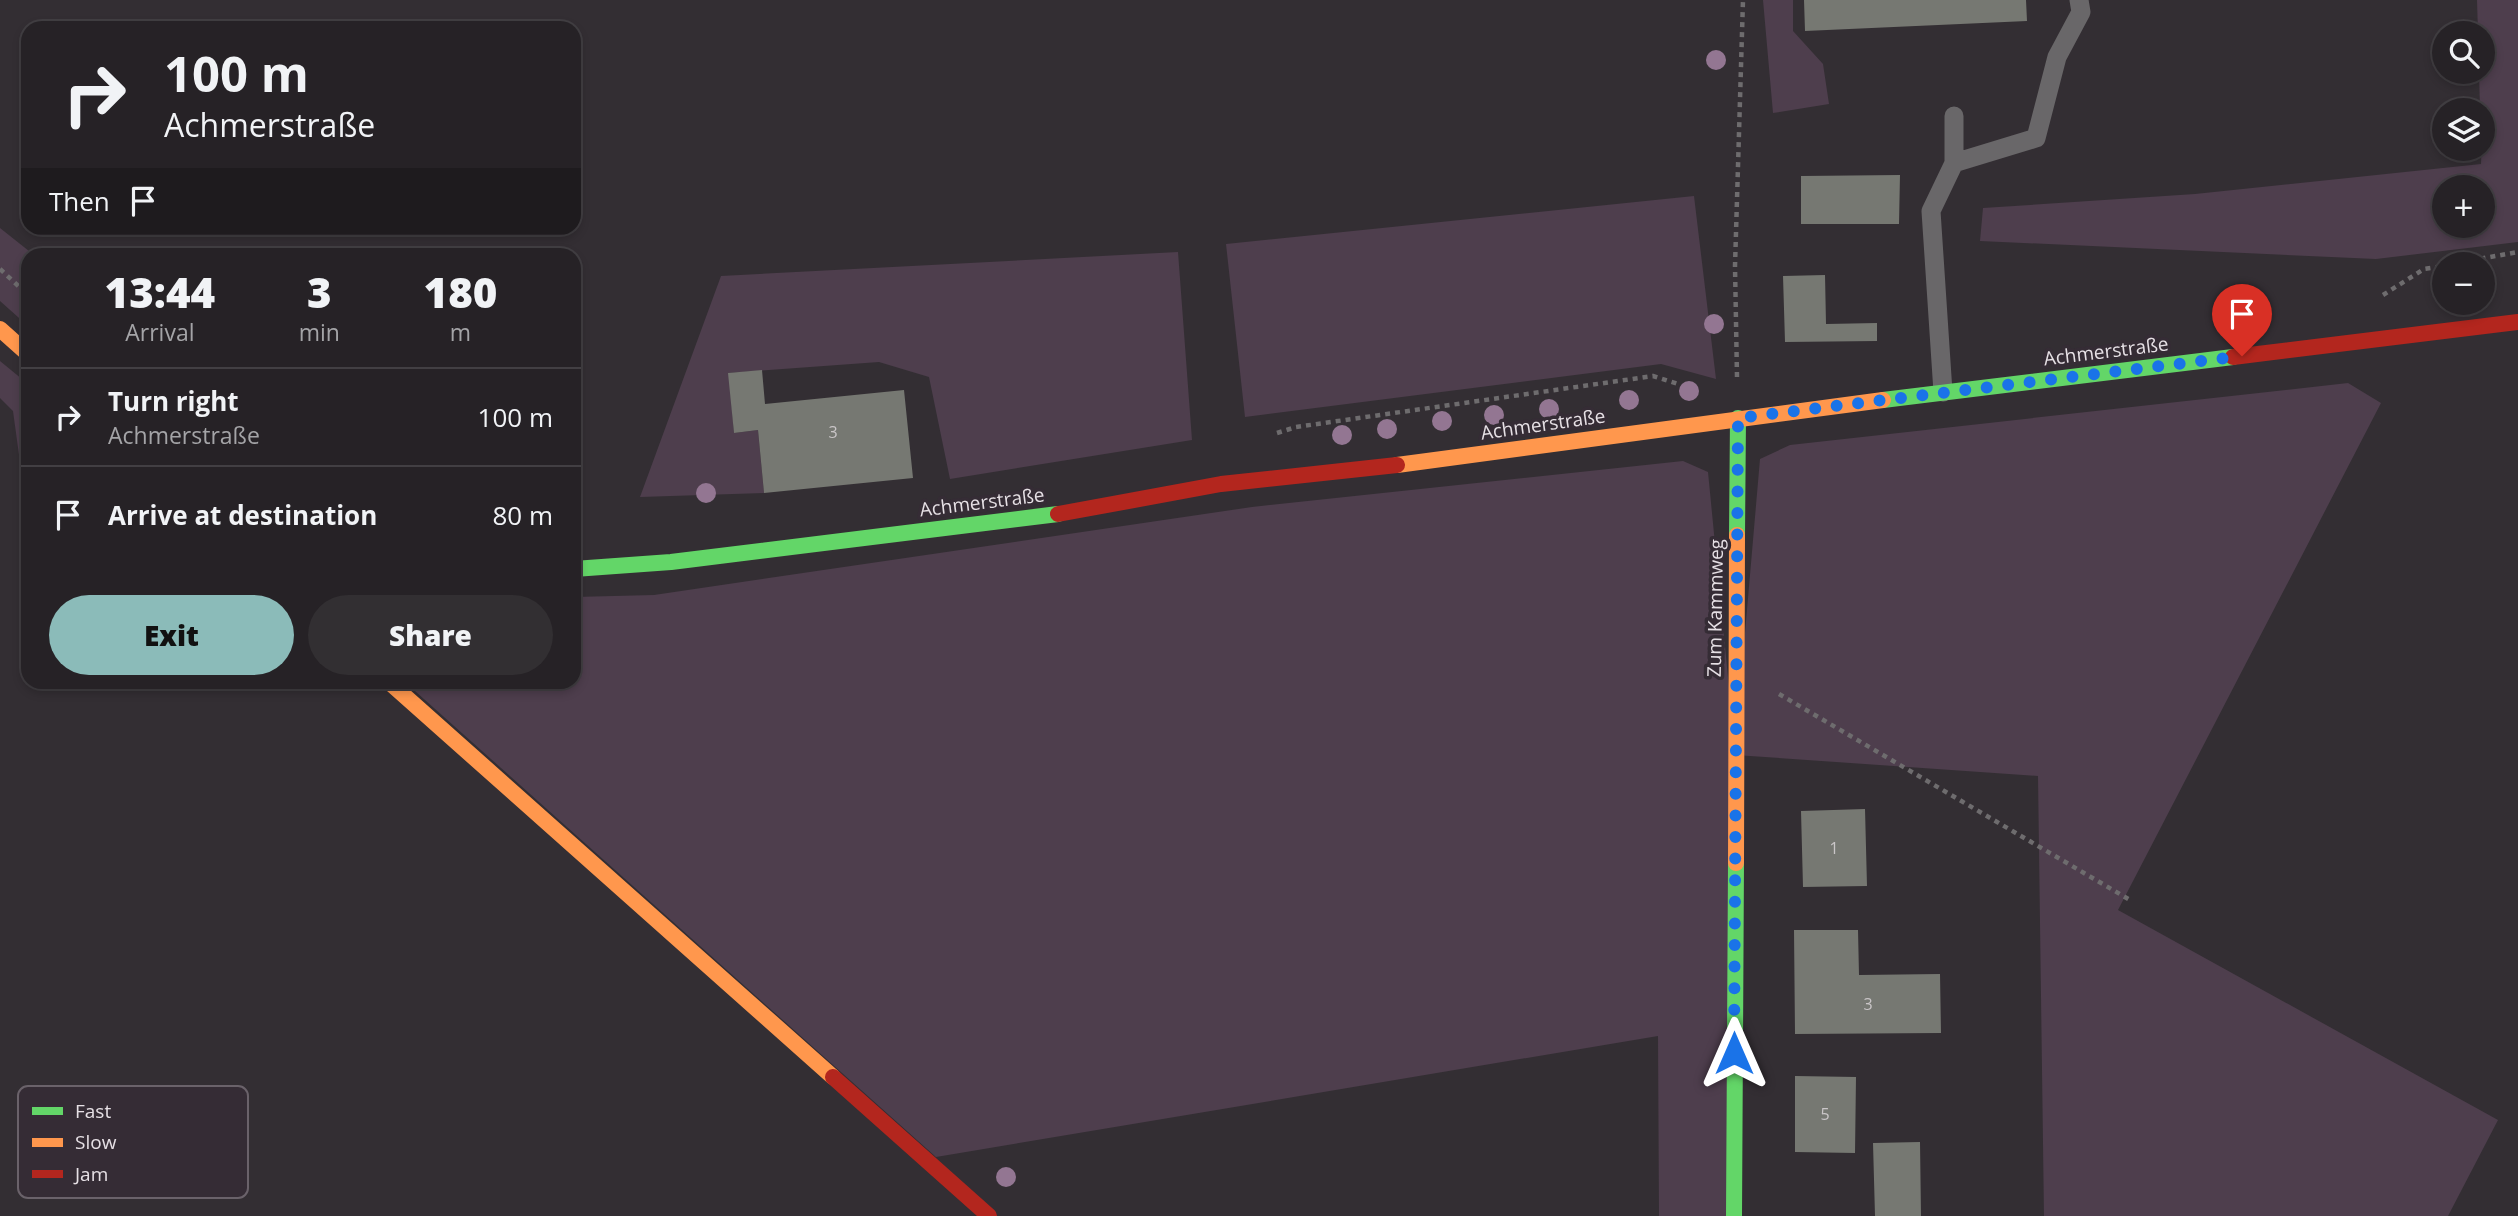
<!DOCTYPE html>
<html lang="en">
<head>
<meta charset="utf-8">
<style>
  body { margin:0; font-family:"Open Sans",sans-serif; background:#322f32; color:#f1f3f6; height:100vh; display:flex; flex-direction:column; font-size:26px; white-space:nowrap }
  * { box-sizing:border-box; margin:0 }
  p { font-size:23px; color:#a4a4a7 }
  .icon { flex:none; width:38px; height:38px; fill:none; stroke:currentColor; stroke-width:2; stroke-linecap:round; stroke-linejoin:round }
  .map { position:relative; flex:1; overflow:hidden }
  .panel { position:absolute; left:21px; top:248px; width:560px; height:441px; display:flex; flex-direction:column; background:#262226; border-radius:21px; box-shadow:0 4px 10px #0003,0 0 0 2px #423f43 }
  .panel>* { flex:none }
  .banner { position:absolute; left:21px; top:21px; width:560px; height:214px; border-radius:21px; box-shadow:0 4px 10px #0003,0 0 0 2px #423f43; background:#262226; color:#f1f3f6; overflow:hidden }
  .tools { position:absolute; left:2432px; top:21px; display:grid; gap:14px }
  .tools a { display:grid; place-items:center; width:63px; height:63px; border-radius:50%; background:#262226; box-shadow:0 4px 10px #0003,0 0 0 2px #423f43; font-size:35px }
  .pin { position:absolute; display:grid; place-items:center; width:60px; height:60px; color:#fff; margin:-72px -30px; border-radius:50% 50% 50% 0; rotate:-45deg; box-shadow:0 0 7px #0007 }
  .pin .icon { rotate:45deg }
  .me { position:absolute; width:77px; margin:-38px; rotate:0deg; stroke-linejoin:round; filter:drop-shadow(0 0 5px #0008) }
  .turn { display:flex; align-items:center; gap:24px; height:147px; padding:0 28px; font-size:32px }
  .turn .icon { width:91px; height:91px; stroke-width:2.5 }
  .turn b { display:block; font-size:49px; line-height:60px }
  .then { display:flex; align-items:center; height:66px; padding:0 28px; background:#0003; gap:14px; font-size:26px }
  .eta { display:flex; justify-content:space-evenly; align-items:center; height:119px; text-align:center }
  .eta b { font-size:42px; font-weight:800; line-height:49px }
  .primary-button { display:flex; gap:14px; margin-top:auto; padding:14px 28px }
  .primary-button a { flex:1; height:80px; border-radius:42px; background:#8bbbb9; color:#111; font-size:28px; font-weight:800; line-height:80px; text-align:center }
  .primary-button a+a { background:#322f32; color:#f1f3f6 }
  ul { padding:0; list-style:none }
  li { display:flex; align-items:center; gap:21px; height:98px; padding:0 28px; border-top:2px solid #423f43 }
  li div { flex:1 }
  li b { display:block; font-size:26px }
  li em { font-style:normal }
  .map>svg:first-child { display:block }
  .green { fill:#4e3e4d; fill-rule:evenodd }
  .building { fill:#767872 }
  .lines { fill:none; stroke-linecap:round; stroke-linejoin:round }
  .path { stroke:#6e6c6e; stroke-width:4.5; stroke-dasharray:5 5; stroke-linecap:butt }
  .lane { stroke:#696769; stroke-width:19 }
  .fast { stroke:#63d668; stroke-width:16 }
  .slow { stroke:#ff974d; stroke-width:16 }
  .jam { stroke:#b3261e; stroke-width:16 }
  .tree { fill:#937692 }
  .route { stroke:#1a73e8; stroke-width:12; stroke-dasharray:0 21.6 }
  .labels { text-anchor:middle; stroke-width:7; stroke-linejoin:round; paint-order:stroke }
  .number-label { font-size:16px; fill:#cac6c8 }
  .street-label { font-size:19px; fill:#e6e0e5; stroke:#352c35 }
  .key { fill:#352c35; stroke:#6a626a; stroke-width:2 }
  .key-label { font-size:19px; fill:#e6e0e5 }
</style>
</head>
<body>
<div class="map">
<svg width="2518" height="1216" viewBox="0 0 2518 1216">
  <rect width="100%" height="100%" fill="#332e33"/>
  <!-- green -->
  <path class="green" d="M1763 0H1793V31L1823 64 1829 104 1773 113Z
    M2477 0H2518V242L2376 259 1980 241 1983 208 2195 194 2481 164 2483 110H2480L2479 72H2483V33H2478ZM2445 187H2483V226H2445Z
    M1694 196 1716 379 1661 364 1245 417 1226 244Z
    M0 228 34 255 28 256V326L0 301Z
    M1178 252 1192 440 950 479 929 377 879 362 729 373 734 433 758 430 764 493 640 497 721 276Z
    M0 361 28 384V468L19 455 13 411 0 398Z
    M2348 383 2381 403 2118 910 2498 1120 2448 1216H2044L2038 776 1735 755 1734 1216H1659L1658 1036 936 1157 406 683 574 682V597L654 595 1252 507 1683 461 1708 472 1735 749 1760 459 1790 445Z"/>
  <!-- building -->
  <path class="building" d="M1804 0H2026L2027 21 1805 31Z
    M1900 175 1899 224H1801V176Z
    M1825 275 1826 324 1877 323V341L1785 342 1783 276Z
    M762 370 765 404 904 390 913 478 764 493 758 430 734 433 728 373Z
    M1865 809 1867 886 1803 887 1801 811Z
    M1794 930H1858L1859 975 1940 974 1941 1033 1795 1034Z
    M1795 1076 1856 1077 1855 1153 1795 1152Z
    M1920 1142 1921 1216H1875L1873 1143Z"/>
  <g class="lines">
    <!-- path -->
    <path class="path" d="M2451 264 2518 252
      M0 269 27 294
      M2383 295 2424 269 2445 266
      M1737 377 1735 266 1743 0
      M1277 433 1296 427 1653 376 1678 384
      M1779 694 2130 900"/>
    <!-- lane -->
    <path class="lane" d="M1954 163 2036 138 2057 57 2081 12 2079 0
      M1943 392 1931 211 1954 163V116"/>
    <!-- fast -->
    <path class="fast" d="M1883 400 2233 357
      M1737 535 1738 418
      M574 569 671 562 1058 514
      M1734 1216 1736 863"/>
    <!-- slow -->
    <path class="slow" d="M0 329 28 354
      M1397 465 1883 400
      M389 682 833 1077
      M1736 863 1737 535"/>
    <!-- jam -->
    <path class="jam" d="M2233 357 2518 322
      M1058 514 1221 484 1397 465
      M833 1077 989 1216"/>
  </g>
  <!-- trees -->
  <g class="tree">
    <circle cx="1716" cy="60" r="10"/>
    <circle cx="1714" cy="324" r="10"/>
    <circle cx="1689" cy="391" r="10"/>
    <circle cx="1629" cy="400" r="10"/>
    <circle cx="1549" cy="409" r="10"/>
    <circle cx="1494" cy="415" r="10"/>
    <circle cx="1442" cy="421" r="10"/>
    <circle cx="1387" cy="429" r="10"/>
    <circle cx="1342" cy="435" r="10"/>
    <circle cx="706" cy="493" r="10"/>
    <circle cx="1006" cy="1177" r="10"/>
  </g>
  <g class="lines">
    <!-- route -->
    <path class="route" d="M1734 1053 1738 418 2242 356"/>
  </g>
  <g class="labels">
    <!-- number labels -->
    <g class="number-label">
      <text x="833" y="438">3</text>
      <text x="1834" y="854">1</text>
      <text x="1868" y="1010">3</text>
      <text x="1825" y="1120">5</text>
    </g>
    <!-- street labels -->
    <g class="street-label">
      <text transform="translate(2106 351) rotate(-7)" y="7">Achmerstraße</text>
      <text transform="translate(1543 424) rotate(-8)" y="7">Achmerstraße</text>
      <text transform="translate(982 502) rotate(-7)" y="7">Achmerstraße</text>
      <text transform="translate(1715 608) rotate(-89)" y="7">Zum Kammweg</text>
    </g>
  </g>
  <!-- legend -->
  <rect x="18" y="1086" width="230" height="112" rx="10" class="key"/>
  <rect x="32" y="1107" width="31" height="8" fill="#63d668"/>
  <rect x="32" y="1138" width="31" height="9" fill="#ff974d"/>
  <rect x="32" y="1170" width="31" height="8" fill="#b3261e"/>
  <g class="key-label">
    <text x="75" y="1118">Fast</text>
    <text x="75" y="1149">Slow</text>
    <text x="75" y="1181">Jam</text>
  </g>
</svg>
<div class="tools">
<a><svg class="icon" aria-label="search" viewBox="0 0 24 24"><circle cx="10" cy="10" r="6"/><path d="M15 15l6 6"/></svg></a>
<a><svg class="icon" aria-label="layers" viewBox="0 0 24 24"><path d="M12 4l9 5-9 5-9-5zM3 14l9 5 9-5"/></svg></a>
<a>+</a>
<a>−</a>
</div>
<div class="pin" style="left:2242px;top:356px;background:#d93025"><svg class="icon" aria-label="arrive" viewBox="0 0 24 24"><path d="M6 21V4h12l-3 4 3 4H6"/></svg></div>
<svg class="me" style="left:1734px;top:1053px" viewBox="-20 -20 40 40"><path d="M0-17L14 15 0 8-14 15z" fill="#1a73e8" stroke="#fff" stroke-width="4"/></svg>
<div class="banner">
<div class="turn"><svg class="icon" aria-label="right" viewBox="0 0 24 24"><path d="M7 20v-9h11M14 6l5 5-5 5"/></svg><div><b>100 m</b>Achmerstraße</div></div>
<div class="then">Then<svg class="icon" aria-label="arrive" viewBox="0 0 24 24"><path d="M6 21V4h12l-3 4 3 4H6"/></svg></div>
</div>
<section class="panel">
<div class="eta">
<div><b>13:44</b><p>Arrival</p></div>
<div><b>3</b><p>min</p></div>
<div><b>180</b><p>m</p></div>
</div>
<ul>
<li><svg class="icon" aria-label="right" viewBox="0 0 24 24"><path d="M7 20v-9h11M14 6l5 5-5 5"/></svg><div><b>Turn right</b><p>Achmerstraße</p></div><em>100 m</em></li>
<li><svg class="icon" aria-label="arrive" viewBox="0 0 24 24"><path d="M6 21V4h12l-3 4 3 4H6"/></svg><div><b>Arrive at destination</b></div><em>80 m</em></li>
</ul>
<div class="primary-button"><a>Exit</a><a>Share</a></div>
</section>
</div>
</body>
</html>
